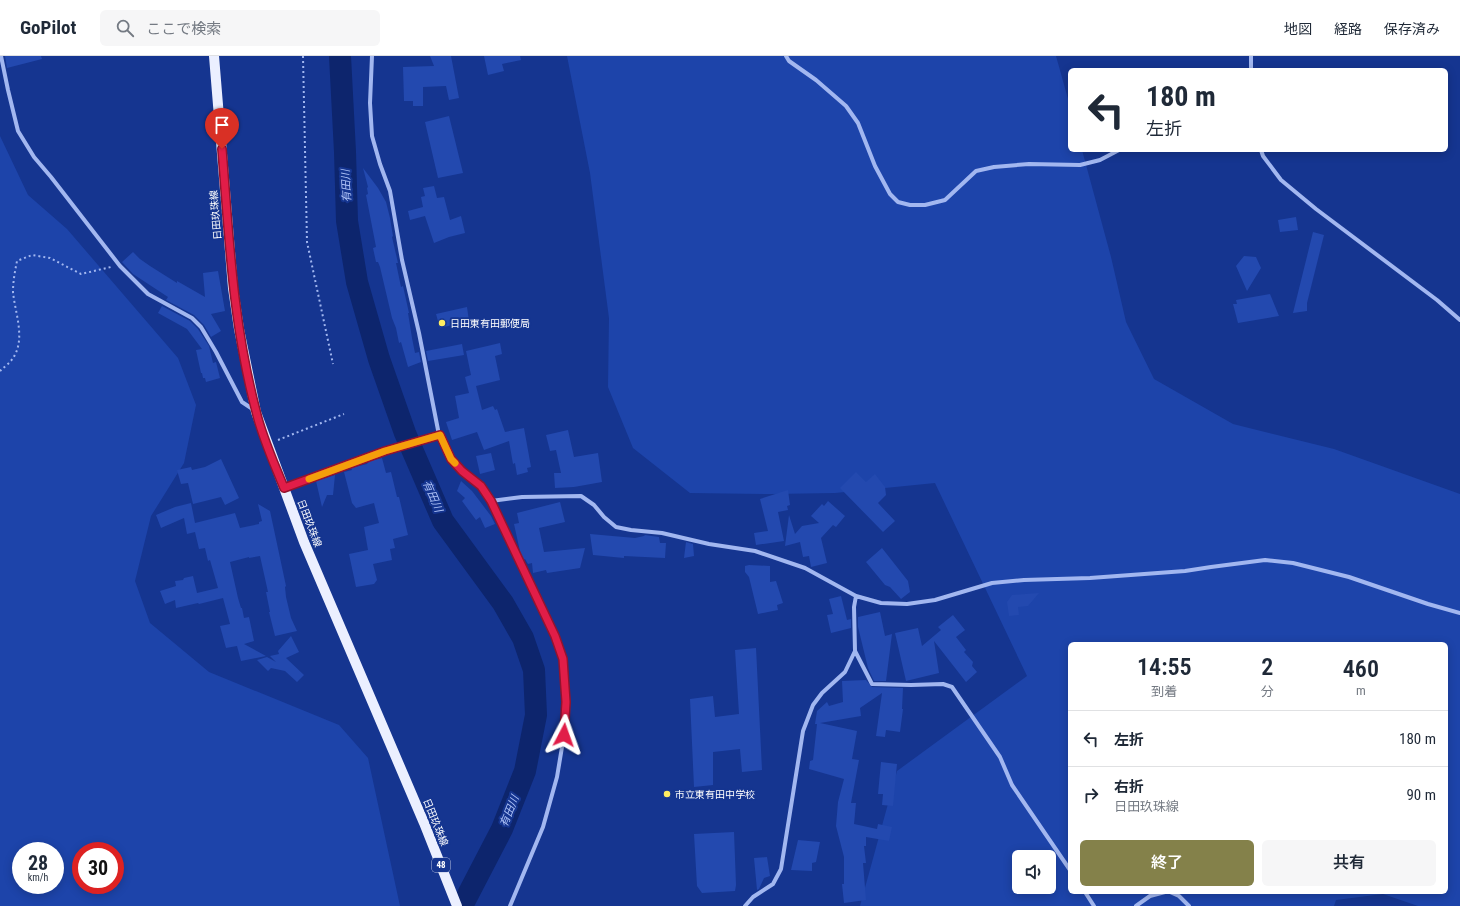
<!DOCTYPE html>
<html lang="ja">
<head>
<meta charset="utf-8">
<style>
  body { margin:0; font-family:"Roboto Condensed","Noto Sans JP",sans-serif; background:#f6f6f7; color:#1f2937; height:100vh; display:flex; flex-direction:column; font-size:15px; white-space:nowrap }
  * { box-sizing:border-box; margin:0 }
  p { font-size:13px; color:#747a83 }
  .icon { flex:none; width:22px; height:22px; fill:none; stroke:currentColor; stroke-width:2; stroke-linecap:round; stroke-linejoin:round }
  .map { position:relative; flex:1; overflow:hidden }
  .details { position:absolute; left:1068px; top:586px; width:380px; height:252px; display:flex; flex-direction:column; background:#fff; border-radius:6px; box-shadow:0 2px 10px #0003 }
  .details>* { flex:none }
  .banner { position:absolute; left:1068px; top:12px; width:380px; height:84px; border-radius:6px; box-shadow:0 2px 10px #0003; background:#fff; color:#1f2937; overflow:hidden }
  .buttons { position:absolute; left:1012px; top:794px; display:grid; gap:8px }
  .buttons a { display:grid; place-items:center; width:44px; height:44px; border-radius:6px; background:#fff; box-shadow:0 2px 10px #0003; font-size:20px }
  .speed { position:absolute; left:12px; top:786px; display:flex; gap:8px; font-size:20px; font-weight:700; text-align:center }
  .speed>* { display:grid; place-content:center; width:52px; height:52px; border-radius:50%; background:#fff; box-shadow:0 2px 10px #0003; line-height:1 }
  .speed small { font-size:10px; font-weight:400 }
  .speed .limit { border:6px solid #d22; background:#fff; color:#111 }
  .pin { position:absolute; display:grid; place-items:center; width:34px; height:34px; color:#fff; margin:-41px -17px; border-radius:50% 50% 50% 0; rotate:-45deg; box-shadow:0 0 4px #0007 }
  .pin .icon { rotate:45deg }
  .me { position:absolute; width:44px; margin:-22px; rotate:4deg; stroke-linejoin:round; filter:drop-shadow(0 0 3px #0008) }
  .turn { display:flex; align-items:center; gap:14px; height:84px; padding:0 12px; font-size:18px }
  .turn .icon { width:52px; height:52px; stroke-width:2.5 }
  .turn b { display:block; font-size:28px; line-height:34px }
  .eta { display:flex; justify-content:space-evenly; align-items:center; height:68px; text-align:center }
  .eta b { font-size:24px; font-weight:600; line-height:28px }
  .action { display:flex; gap:8px; margin-top:auto; padding:8px 12px }
  .action a { flex:1; height:46px; border-radius:6px; background:#84814a; color:#fff; font-size:16px; font-weight:600; line-height:46px; text-align:center }
  .action a+a { background:#f6f6f7; color:#1f2937 }
  ul { padding:0; list-style:none }
  li { display:flex; align-items:center; gap:12px; height:56px; padding:0 12px; border-top:1px solid #e0e1e3 }
  li div { flex:1 }
  li b { display:block; font-size:15px }
  li em { font-style:normal }
  header { display:flex; align-items:center; gap:24px; box-sizing:border-box; height:56px; padding:0 20px; background:#fff; border-bottom:1px solid #e0e1e3 }
  header strong { font-size:19px }
  nav { display:flex; gap:22px; margin-inline-start:auto; font-size:14px }
  .search { width:280px; height:36px; background:#f6f6f7; display:flex; align-items:center; gap:10px; box-sizing:border-box; padding:0 14px; border-radius:6px; color:#747a83; font-size:15px }
  .map>svg:first-child { display:block }
  .green { fill:#1d44aa; fill-rule:evenodd }
  .lines { fill:none; stroke-linecap:round; stroke-linejoin:round }
  .river { stroke:#0d256d; stroke-width:22 }
  .building { fill:#2349af }
  .path { stroke:#a2b7f0; stroke-width:2; stroke-dasharray:2 3; stroke-linecap:butt }
  .minor { stroke:#a2b7f0; stroke-width:4 }
  .primary { stroke:#ebefff; stroke-width:10 }
  .route-casing { stroke:#92132f; stroke-width:10 }
  .route { stroke:#e11d48; stroke-width:7 }
  .slow { stroke:#f59e0b; stroke-width:7 }
  .poi-dot { fill:#ffed61; stroke:#153590; stroke-width:1.5 }
  .labels { text-anchor:middle; stroke-width:4; stroke-linejoin:round; paint-order:stroke }
  .shield { fill:#153590; stroke:#b9c2de; stroke-width:1 }
  .shield-label { font-size:9px; font-weight:bold; fill:#fff }
  .street-label { font-size:10px; fill:#fff; stroke:#153590 }
  .poi-label { font-size:10px; fill:#fff; stroke:#153590; text-anchor:start }
  .water-label { font-size:11px; font-style:italic; fill:#aec2f7; stroke:#153590 }
</style>
</head>
<body>
<header>
<strong>GoPilot</strong>
<div class="search"><svg class="icon" aria-label="search" viewBox="0 0 24 24"><circle cx="10" cy="10" r="6"/><path d="M15 15l6 6"/></svg>ここで検索</div>
<nav><a>地図</a><a>経路</a><a>保存済み</a></nav>
</header>
<div class="map">
<svg width="1460" height="850" viewBox="0 0 1460 850">
  <rect width="100%" height="100%" fill="#153590"/>
  <!-- green -->
  <path class="green" d="M567 0H1056L1070 50V94H1082L1111 201 1126 266 1154 323 1233 368 1334 393 1460 438V850H1418L1383 838 1336 844 1334 850H860L897 715 1027 620 935 427 835 437 772 438 690 437 633 392 608 331 609 262 590 117ZM1070 588H1446V836H1070ZM1019 801H1049V831H1019Z
    M0 80 28 139 67 173 178 302 196 349 184 407 151 460 135 525 150 567 209 616 339 669 368 702 400 850H0ZM21 795H55V829H21ZM81 795H115V829H81Z"/>
  <g class="lines">
    <!-- river -->
    <path class="river" d="M340 0 345 96 347 165 357 226 379 303 405 377 443 465 503 547 523 582 534 614 536 659 525 715 502 773 462 850"/>
  </g>
  <!-- building -->
  <path class="building" d="M5 0H41L42 3 7 12Z
    M430 0H451L459 42 449 44 446 30 423 31V50H413V45H404L403 11 434 10Z
    M484 0H520L521 4 502 8 504 15 488 19Z
    M449 60 463 117 438 122 425 66Z
    M363 112 378 132 386 146 390 162 393 180 392 181 398 207H396L401 231 403 230 409 257H408L412 282 415 297 419 296 421 306 408 311 401 286 399 287 396 272 392 262 380 211 378 206H376L373 192 376 191 366 139 368 138 367 132 368 131Z
    M434 130 437 142 444 141 450 164 461 160 465 177 449 181 434 187 425 160 410 164 408 155 423 151 421 141 425 140 423 132Z
    M1296 161 1298 174 1280 176 1278 164Z
    M1313 176 1324 179 1307 247V255L1293 257Z
    M133 196 140 203 150 210 177 227V225L205 241 203 217 218 215 225 255 211 258 221 275 211 281 204 269 194 259 166 244 168 241 133 218 122 206Z
    M1244 200 1256 201 1261 212 1247 235 1236 210Z
    M1270 238 1279 260 1238 267 1233 248H1237L1236 244Z
    M162 250 190 265 198 273 209 290 213 307 216 306 220 322 206 326 205 322H203L202 317H201L196 294 202 293 187 273 158 257Z
    M467 251 469 265 440 272 436 258Z
    M500 287 502 298 495 300 500 324 476 330 482 354 493 350 495 354 497 353 505 376 524 372 531 411 527 412 528 416 517 419 515 407 513 408 509 385 484 394 477 376 452 384 446 366 459 362 455 340 469 337 465 321 471 319 466 295Z
    M462 288 464 299 428 305 426 295Z
    M568 374 574 401 598 397 602 426 574 431 555 432 554 417H561L556 394 550 395 546 379Z
    M491 397 495 414 480 418 476 400Z
    M382 402 386 417 391 416 397 441H399L408 479 393 483 395 492 390 493 392 504 373 508 377 524 374 528 356 531 349 498 368 494 364 471 379 467 374 447 356 452 352 447 344 416 352 414 351 412 367 408 369 405Z
    M221 403 239 442 225 449 221 441 193 448 188 427 181 428 177 414 191 411 192 414 205 411Z
    M856 416 866 426 875 418 885 431 886 439 878 447 895 465 883 476 840 432Z
    M335 419 333 439H327L322 451 316 425Z
    M461 425 472 435 491 460 495 468 485 472 480 461 476 464 462 445 465 442 457 435Z
    M788 434 790 449 787 450 788 454 778 456 784 485 756 489 754 477 768 475 760 443Z
    M828 445 845 460 836 471 833 469 821 482 827 507 811 511 809 500 803 501 800 486 785 490 789 459 795 478 802 470 819 467 811 460 822 448 824 450Z
    M560 446 565 466 539 472 544 496 585 492 580 512 547 517 546 514 533 517 532 507 528 508 525 503 523 504 521 500 514 468 519 467 517 457Z
    M191 447 195 467 235 457 240 472 259 468V466L262 465 258 448 270 455 286 530 285 531 286 541 291 562 297 575 275 580 269 556H270L266 536H268L260 500 249 502V501L230 506 238 542 241 552H242L244 562 249 561 254 585 244 588 266 600 241 605 237 590 226 592 220 570 230 568 223 542 199 548 198 547 176 552 175 544 165 548 160 535 176 530 175 525 183 524 184 522 193 520 197 537 218 532 210 504 208 505 205 492 199 493 195 476 187 478 184 462 161 472 156 459 175 451Z
    M590 478 635 482 644 480 645 479 659 481 660 487H666L665 502 624 500V502L593 499Z
    M686 486 693 488 694 500 684 502Z
    M882 492 908 525 910 536 901 543 890 531 885 529 866 506Z
    M749 509 770 510V526L776 525 783 547 777 549 778 554 758 558 749 521 745 516V510Z
    M1039 537 1028 550 1018 551 1019 559 1009 560 1007 546 1012 539Z
    M841 540 847 564 851 563V572L831 577 827 559 833 558 829 543Z
    M880 556 885 580 892 578 886 625H874L868 612 858 571V561Z
    M953 559 965 574 956 581 966 594 964 596 973 606 972 610 977 616 966 626 934 585 939 617 906 625 895 577 918 572 922 590 941 574 938 571Z
    M291 580 299 596 286 602 304 619 297 626 285 615 271 612 268 615 257 604 267 601 276 606 270 600 279 598 278 595Z
    M756 592 762 714 742 716 740 693 713 696V729L694 731 690 643 713 640 715 661 739 658 735 594Z
    M866 624 872 631 903 632 902 653H903L900 676 886 674 885 681 876 680 882 637 860 652 861 660 820 667 857 675 852 703 859 704 851 747H856L854 768 877 773 878 768 892 771 889 785 866 781V790H864L866 807H863L866 844 844 847 842 828H844V801L836 770 838 746 844 723 809 713 810 705 813 704 817 668H815L817 655 827 646 829 650 843 646 842 625Z
    M881 706 897 708 893 750 882 749 883 738H878Z
    M734 776 736 829 735 835 702 837 697 830 694 778Z
    M798 784 820 786 816 806 812 807V815L791 814Z
    M767 801 770 820 764 822 759 833 757 834 754 802Z"/>
  <g class="lines">
    <!-- path -->
    <path class="path" d="M303 0 307 186 333 308
      M0 315C4 311 10 307 13 302 26 283 15 257 13 236 13 225 15 215 17 205L32 199 50 202 81 218 111 211
      M278 384 344 358"/>
    <!-- minor -->
    <path class="minor" d="M1 0 8 34 18 75 34 101 51 121 120 210 148 238 192 262 201 271 216 296 242 346 254 354
      M372 0 370 47 372 80 380 108 390 135 402 204 419 277 439 379 451 403 462 415 481 430 491 445 555 579 563 603 566 646 564 679 557 721 543 771 510 850
      M786 0 789 5 816 24 846 50 858 67 875 110 890 138 898 146 910 149H925L945 144 976 115 994 111 1029 108 1080 109 1100 104 1119 94
      M1251 0V14
      M1261 94 1263 100 1281 124 1316 153 1437 244 1460 264
      M285 432 385 395 439 379
      M491 445 522 441 581 440 594 449 604 461 616 471 631 474 662 477 709 488 755 495 805 512 856 540 881 547 907 548 935 544 992 527 1024 524 1090 522 1185 515 1211 511 1265 504 1293 507 1349 521 1428 548 1460 557
      M856 540 854 551 855 595 872 628 911 629 943 628 952 631 1000 701 1012 729 1070 814
      M1085 836 1094 850
      M1170 836 1179 840 1189 850
      M745 850 753 841 773 828 781 813 803 675 813 649 822 637 845 616 855 595
      M1136 850 1150 840 1165 836"/>
    <!-- primary -->
    <path class="primary" d="M214 0 233 232 239 273 256 356 304 486 424 767 457 850"/>
  </g>
  <g class="lines">
    <defs>
      <path id="route" d="M222 93C229 181 233 269 256 355 262 381 274 407 284 432L385 395 440 379 451 403 462 415 481 430 491 445 555 580 563 603 566 646 564 679"/>
    </defs>
    <!-- route casing -->
    <use href="#route" class="route-casing"/>
    <!-- route -->
    <use href="#route" class="route"/>
    <!-- slow -->
    <path class="slow" d="M309 423 385 395 440 379 451 403 455 407"/>
  </g>
  <!-- markers -->
  <g class="poi-dot">
    <circle cx="442" cy="267" r="4"/>
    <circle cx="667" cy="738" r="4"/>
  </g>
  <g class="labels">
    <!-- shield labels -->
    <rect class="shield" x="432" y="802" width="18" height="14" rx="3"/>
    <g class="shield-label">
      <text x="441" y="812">48</text>
    </g>
    <!-- street labels -->
    <g class="street-label">
      <text transform="translate(215 159) rotate(-95)" y="4">日田玖珠線</text>
      <text transform="translate(310 467) rotate(69)" y="4">日田玖珠線</text>
      <text transform="translate(436 766) rotate(68)" y="4">日田玖珠線</text>
    </g>
    <!-- poi labels -->
    <g class="poi-label">
      <text x="450" y="271">日田東有田郵便局</text>
      <text x="675" y="742">市立東有田中学校</text>
    </g>
    <!-- water labels -->
    <g class="water-label">
      <text transform="translate(346 130) rotate(-93)" y="4">有田川</text>
      <text transform="translate(433 440) rotate(67)" y="4">有田川</text>
      <text transform="translate(509 755) rotate(-68)" y="4">有田川</text>
    </g>
  </g>
</svg>
<div class="buttons">
<a><svg class="icon" aria-label="sound" viewBox="0 0 24 24"><path d="M4 9h4l5-4v14l-5-4H4zM17 9q2 3 0 6"/></svg></a>
</div>
<div class="speed"><div>28<small>km/h</small></div><div class="limit">30</div></div>
<div class="pin" style="left:222px;top:93px;background:#d93025"><svg class="icon" aria-label="arrive" viewBox="0 0 24 24"><path d="M6 21V4h12l-3 4 3 4H6"/></svg></div>
<svg class="me" style="left:564px;top:679px" viewBox="-20 -20 40 40"><path d="M0-17L14 15 0 8-14 15z" fill="#e11d48" stroke="#fff" stroke-width="4"/></svg>
<div class="banner">
<div class="turn"><svg class="icon" aria-label="left" viewBox="0 0 24 24"><path d="M17 20v-9H6M10 6l-5 5 5 5"/></svg><div><b>180 m</b>左折</div></div>
</div>
<section class="details">
<div class="eta">
<div><b>14:55</b><p>到着</p></div>
<div><b>2</b><p>分</p></div>
<div><b>460</b><p>m</p></div>
</div>
<ul>
<li><svg class="icon" aria-label="left" viewBox="0 0 24 24"><path d="M17 20v-9H6M10 6l-5 5 5 5"/></svg><div><b>左折</b></div><em>180 m</em></li>
<li><svg class="icon" aria-label="right" viewBox="0 0 24 24"><path d="M7 20v-9h11M14 6l5 5-5 5"/></svg><div><b>右折</b><p>日田玖珠線</p></div><em>90 m</em></li>
</ul>
<div class="action"><a>終了</a><a>共有</a></div>
</section>
</div>
</body>
</html>
